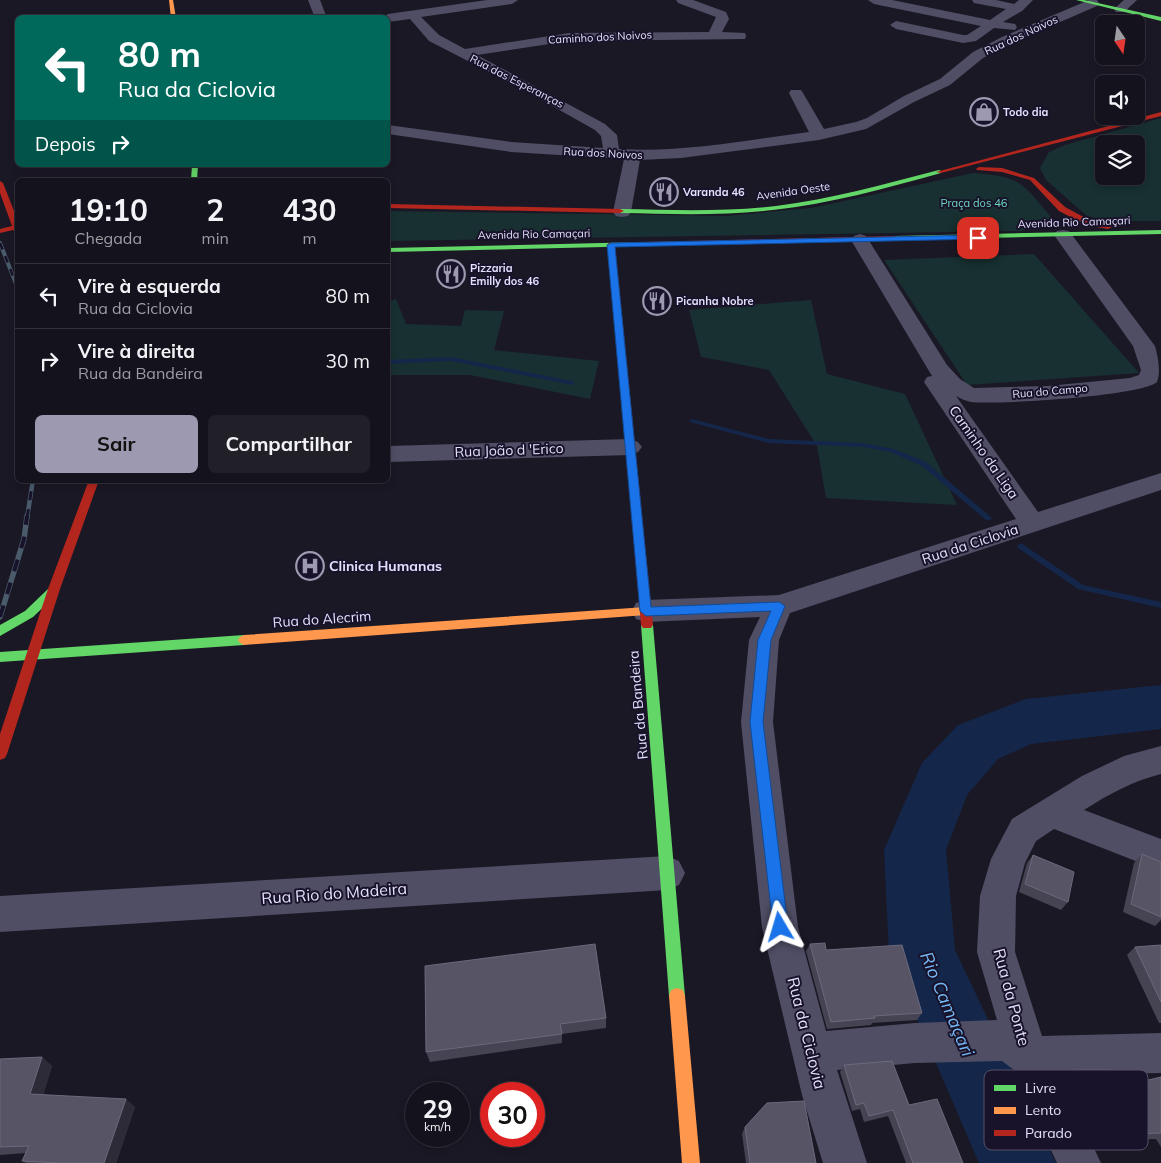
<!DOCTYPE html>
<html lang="pt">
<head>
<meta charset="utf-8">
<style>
  body { margin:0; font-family:Mulish,sans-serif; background:#212029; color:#f1f3f6; height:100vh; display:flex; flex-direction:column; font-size:19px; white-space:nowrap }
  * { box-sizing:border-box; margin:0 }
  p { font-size:16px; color:#9d9ea3 }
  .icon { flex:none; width:28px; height:28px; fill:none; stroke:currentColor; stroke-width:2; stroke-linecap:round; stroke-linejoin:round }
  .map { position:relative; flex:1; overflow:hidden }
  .side { position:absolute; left:15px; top:178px; width:375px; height:305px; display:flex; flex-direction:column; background:#14121c; border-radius:8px; box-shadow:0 2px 8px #0003,0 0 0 1px #33323b }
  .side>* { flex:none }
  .banner { position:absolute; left:15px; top:15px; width:375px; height:152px; border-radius:8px; box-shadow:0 2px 8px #0003,0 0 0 1px #33323b; background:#00695c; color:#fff; overflow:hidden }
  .needle { width:32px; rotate:167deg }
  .fabs { position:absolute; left:1095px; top:15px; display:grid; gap:10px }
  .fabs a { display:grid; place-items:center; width:50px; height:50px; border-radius:8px; background:#14121c; box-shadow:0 2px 8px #0003,0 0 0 1px #33323b; font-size:25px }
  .speed { position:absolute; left:405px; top:1082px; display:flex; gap:10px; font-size:25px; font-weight:700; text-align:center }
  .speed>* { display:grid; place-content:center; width:65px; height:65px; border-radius:50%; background:#14121c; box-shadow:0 2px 8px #0003,0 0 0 1px #33323b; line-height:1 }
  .speed small { font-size:12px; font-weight:400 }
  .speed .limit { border:8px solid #d22; background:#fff; color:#111 }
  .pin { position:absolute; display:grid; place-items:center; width:42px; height:42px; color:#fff; margin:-21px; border-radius:10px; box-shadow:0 2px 8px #0006 }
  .me { position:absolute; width:55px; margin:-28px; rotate:353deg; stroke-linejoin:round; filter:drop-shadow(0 0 4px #0008) }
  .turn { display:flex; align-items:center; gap:18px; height:105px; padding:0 20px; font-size:22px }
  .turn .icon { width:65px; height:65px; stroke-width:2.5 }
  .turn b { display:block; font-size:35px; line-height:42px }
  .then { display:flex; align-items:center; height:48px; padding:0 20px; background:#0003; gap:10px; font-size:19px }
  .eta { display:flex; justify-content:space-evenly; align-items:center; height:85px; text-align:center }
  .eta b { font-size:30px; font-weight:700; line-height:35px }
  .button { display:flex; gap:10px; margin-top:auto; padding:10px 20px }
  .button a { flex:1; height:58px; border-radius:8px; background:#9d99b1; color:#111; font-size:20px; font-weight:700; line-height:58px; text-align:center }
  .button a+a { background:#212029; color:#f1f3f6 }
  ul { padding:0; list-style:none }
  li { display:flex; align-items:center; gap:15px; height:65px; padding:0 20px; border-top:1px solid #33323b }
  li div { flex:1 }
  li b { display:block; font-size:19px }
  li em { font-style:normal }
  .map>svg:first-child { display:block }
  .green { fill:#183031; fill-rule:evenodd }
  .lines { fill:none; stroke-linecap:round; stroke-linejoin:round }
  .stream { fill:#14274a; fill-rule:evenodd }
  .river { fill:#14274a; fill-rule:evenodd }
  .street { fill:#504e65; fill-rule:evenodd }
  .fast { fill:#63d668; fill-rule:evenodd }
  .slow { fill:#ff974d; fill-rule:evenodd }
  .jam { fill:#b3261e; fill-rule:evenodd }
  .rail-far2-casing { stroke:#4a5c6c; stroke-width:4 }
  .rail-far1-casing { stroke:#4a5c6c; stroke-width:4.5 }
  .rail-casing { stroke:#4a5c6c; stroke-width:5.5 }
  .rail-far2 { stroke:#18132a; stroke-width:2.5; stroke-dasharray:7; stroke-linecap:butt }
  .rail-far1 { stroke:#18132a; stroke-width:3; stroke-dasharray:9; stroke-linecap:butt }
  .rail { stroke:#18132a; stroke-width:4; stroke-dasharray:12; stroke-linecap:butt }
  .wall { fill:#464353 }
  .shaded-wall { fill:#2e2b39 }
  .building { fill:#575465; stroke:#6d697d }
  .route { fill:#1a73e8; stroke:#114b97 }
  .labels { text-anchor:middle; stroke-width:4; stroke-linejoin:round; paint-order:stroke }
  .far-street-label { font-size:11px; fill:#e3dffd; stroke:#18132a }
  .far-poi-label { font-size:11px; font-weight:bold; fill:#e3dffd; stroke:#18132a; text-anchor:start }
  .far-park-label { font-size:11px; fill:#6ed9c0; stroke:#18132a }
  .street-label { font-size:14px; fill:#e3dffd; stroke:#18132a }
  .poi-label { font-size:14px; font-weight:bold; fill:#e3dffd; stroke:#18132a; text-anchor:start }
  .near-street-label { font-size:16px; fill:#e3dffd; stroke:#18132a }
  .near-water-label { font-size:18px; font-style:italic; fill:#75b8f5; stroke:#18132a }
  .key { fill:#18132a; stroke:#555069; stroke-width:1 }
  .key-label { font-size:14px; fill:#e3dffd }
</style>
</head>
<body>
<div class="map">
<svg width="1161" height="1163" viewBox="0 0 1161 1163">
  <rect width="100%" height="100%" fill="#1b1825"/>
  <!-- green -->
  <path class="green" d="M1161 118V221H1108L1087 216 1046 180 1040 168 1049 152 1065 145ZM1104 144H1136V176H1104Z
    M973 173C1021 177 1021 181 1051 217L1043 226 1021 231 388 241V211L726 216 811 208Z
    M1034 254 1139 373 967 385 884 260Z
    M396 299 406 324 461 326 465 310 504 311 494 350 599 361 590 399 470 375H388V302Z
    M811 300 827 374 905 394 957 505 826 498 817 446 769 370 701 357 689 310Z"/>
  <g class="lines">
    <!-- stream -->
    <path class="stream" d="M451 357 572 381 575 383 572 385 451 361 388 364V360Z
      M692 419 769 439 863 443 894 449 926 462 992 518 990 520H986L922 466 890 452 863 447 769 443 690 422 689 421Z
      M1021 543 1083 585 1161 602V608L1078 589 1018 548 1017 546Z"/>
    <!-- river -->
    <path class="river" d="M1161 685V729L1031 744 998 759 967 795 946 850 955 950 1056 1163H979L889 954 884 850 922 763 958 725 1026 699Z"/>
    <!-- street -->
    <path class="street" d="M308 0H320L327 18H315Z
      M487 0H518L512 4 421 17 439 35 465 49 569 33 709 32 716 17 678 3 676 0H693L726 12 729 19 722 32 745 33 746 36 745 39 569 41 477 55 605 124 617 135 619 149C682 153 747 140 809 132L789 93 791 90H801L803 93 824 129 856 122 867 118 904 96 940 79 973 52 1002 37 1089 0H1097L1099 3 1097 6 1012 43 983 58 950 85 914 102 866 129 819 140 681 158 640 160 631 212 628 216 622 217 616 216 613 212 624 159 511 152 388 134V125L511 142 603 148 601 136 595 130 517 86 429 41 410 19 388 22V18H382L388 14Z
      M868 0H892L990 20 1006 9 974 3 972 0H996L1014 4 1019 0H1033L1022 11 1003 22 1015 24 1017 27 1015 30 994 28 976 41 963 43 896 29 890 25 896 21 963 35H967L981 26 874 4Z
      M1124 0H1137L1124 12H1116L1114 9Z
      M1063 230 1069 231 1155 346C1158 357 1161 372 1157 382 1143 396 995 405 971 402 966 401 961 399 956 396L1038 512 1161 473V490L790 613 779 640 773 722 798 927 826 1031 915 1023 997 1020 977 952 980 896 991 859 1012 819 1082 776 1124 756 1161 746V774C1133 781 1109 794 1084 810L1161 839V871L1054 829 1036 841 1025 863 1016 896 1015 952 1042 1036 1161 1033V1073L1059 1075 1101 1163H1057L1014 1070 1002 1061 915 1063 837 1070 867 1163H823L802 1095 762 927 741 722 749 640 760 617 646 622 636 619 632 611 636 603 646 600 779 595 1016 519 924 382 927 377 932 376 851 240 854 236 860 234 866 236 947 365 960 379 974 388 1048 386 1130 378 1139 375 1141 370 1133 346 1054 235 1057 231Z
      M630 439 638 442 642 447 638 452 630 455 388 462V446Z
      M667 856 679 861 685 873 679 885 667 890 0 932V896Z"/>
    <!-- fast -->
    <path class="fast" d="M1076 0H1084L1161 17V21Z
      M192 165H198L197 180H191Z
      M939 170 941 171V173C886 188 830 204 773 210 722 216 671 214 620 213L616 211 620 209C672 210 724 212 776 206 831 199 885 184 939 170Z
      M1161 230V234L895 240 891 238 895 236Z
      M644 242 648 244 647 246 388 252V248Z
      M52 588 58 592 56 595 33 617 0 636V625L25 611 48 589Z
      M647 621 651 622 653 625 685 996 683 1002 677 1004 671 1002 669 996 641 625 643 622Z
      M244 635 248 637 250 640 248 643 244 645 0 662V652Z"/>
    <!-- slow -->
    <path class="slow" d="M169 0H173L176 18H171Z
      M646 607 650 608 652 611 650 614 646 615 244 645 240 643 238 640 240 637 244 635Z
      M677 988 683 990 685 996 700 1163H682L669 996 671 990Z"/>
    <!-- jam -->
    <path class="jam" d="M1161 112V116L941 173 936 172Z
      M979 167 1002 168 1034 178 1065 207 1091 221 1112 227 1108 229 1086 225 1059 211 1030 180 1002 172 977 170 976 169Z
      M0 181 3 183 18 221V235L13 230 0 233V229L12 226 0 193Z
      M388 204 620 209 624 211 620 213 388 208Z
      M895 236 899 238 898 240 644 246 640 244 644 242Z
      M608 243 615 245 653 625 651 628H643L641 625Z
      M89 480H99L60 589 7 754 5 758 0 760V734L48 589Z"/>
    <defs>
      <path id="rail-far2" d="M0 243 18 289"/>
      <path id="rail-far1" d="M27 518 33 480"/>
      <path id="rail" d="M0 617 24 539 27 516"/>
    </defs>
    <!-- rail-far2 casing -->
    <use href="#rail-far2" class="rail-far2-casing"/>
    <!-- rail-far1 casing -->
    <use href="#rail-far1" class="rail-far1-casing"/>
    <!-- rail casing -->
    <use href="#rail" class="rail-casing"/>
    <!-- rail-far2 -->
    <use href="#rail-far2" class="rail-far2"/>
    <!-- rail-far1 -->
    <use href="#rail-far1" class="rail-far1"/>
    <!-- rail -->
    <use href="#rail" class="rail"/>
  </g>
  <!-- wall -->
  <path class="wall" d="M1142 854 1161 862V920L1155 926 1123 912 1134 863Z
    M1033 855 1068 902 1061 910 1019 892 1027 863Z
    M810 944 826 950 922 1013 917 1020 872 1023 871 1025 827 1029 806 951Z
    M1161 945V1023H1159L1127 955 1135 947Z
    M425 966 606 1018V1028L562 1034V1043L430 1062 426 1052Z
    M42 1057 52 1066 43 1095 135 1107 116 1163H26L22 1161 26 1153 0 1155V1059Z
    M844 1065 909 1105 963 1163H906L888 1116 864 1122 860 1109 852 1111 840 1072Z
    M1076 1070 1115 1088 1161 1077V1147L1156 1139 1092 1140 1082 1118 1068 1077Z
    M745 1127 816 1163H746L742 1134Z"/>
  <!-- shaded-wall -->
  <path class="shaded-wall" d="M42 1057 52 1066 41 1102 30 1094Z
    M126 1099 135 1107 116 1163H104Z"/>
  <!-- building -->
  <path class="building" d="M1142 854 1161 862V917L1131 904Z
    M1033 855 1074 872 1068 902 1025 884Z
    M825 943 826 950 902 945 922 1013 874 1016 875 1018 831 1022 810 944Z
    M595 944 606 1018 560 1024 562 1034 426 1052 425 966Z
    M1161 945V1002L1135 947Z
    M42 1057 30 1094 126 1099 104 1163H59L22 1161 29 1146 0 1147V1059Z
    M892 1061 909 1105 937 1099 963 1163H913L893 1110 869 1116 864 1103 856 1105 844 1065Z
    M1076 1070H1109L1115 1088 1161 1077V1133L1101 1135 1090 1113Z
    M804 1101 816 1163H750L745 1127 767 1103Z"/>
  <!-- route -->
  <path class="route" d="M978 235 980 236V239L615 247 651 607 779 602 785 606 771 640 763 722 788 927 786 932 780 934 775 932 773 927 750 722 758 640 771 611 646 616 640 611 607 245 611 243Z"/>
  <!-- icons -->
  <defs>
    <symbol id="shop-ring" viewBox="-11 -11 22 22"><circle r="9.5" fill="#18132a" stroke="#9d99b1" stroke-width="1.5"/><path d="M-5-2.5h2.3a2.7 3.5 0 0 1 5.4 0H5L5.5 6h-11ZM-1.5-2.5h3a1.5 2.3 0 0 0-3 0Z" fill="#9d99b1"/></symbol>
    <symbol id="restaurant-ring" viewBox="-11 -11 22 22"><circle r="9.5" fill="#18132a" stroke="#9d99b1" stroke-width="1.5"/><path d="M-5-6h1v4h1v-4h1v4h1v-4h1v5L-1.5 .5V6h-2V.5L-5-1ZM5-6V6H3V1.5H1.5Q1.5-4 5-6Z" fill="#9d99b1"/></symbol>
    <symbol id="hospital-ring" viewBox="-11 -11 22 22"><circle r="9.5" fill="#18132a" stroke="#9d99b1" stroke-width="1.5"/><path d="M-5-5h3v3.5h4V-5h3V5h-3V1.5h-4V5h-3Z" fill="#9d99b1"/></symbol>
  </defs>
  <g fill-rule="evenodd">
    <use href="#shop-ring" x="968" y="96" width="32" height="32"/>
    <use href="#restaurant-ring" x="648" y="176" width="32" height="32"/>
    <use href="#restaurant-ring" x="435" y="258" width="32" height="32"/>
    <use href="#restaurant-ring" x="641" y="285" width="32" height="32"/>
    <use href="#hospital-ring" x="294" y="550" width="32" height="32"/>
  </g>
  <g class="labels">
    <!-- far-street labels -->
    <g class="far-street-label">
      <text transform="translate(1021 35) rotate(-25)" y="4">Rua dos Noivos</text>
      <text transform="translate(600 37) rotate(-3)" y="4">Caminho dos Noivos</text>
      <text transform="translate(517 81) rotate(27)" y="4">Rua das Esperanças</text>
      <text transform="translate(603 153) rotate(3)" y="4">Rua dos Noivos</text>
      <text transform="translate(793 191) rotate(-8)" y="4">Avenida Oeste</text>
      <text transform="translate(1074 222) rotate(-2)" y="4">Avenida Rio Camaçari</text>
      <text transform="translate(534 234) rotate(-1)" y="4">Avenida Rio Camaçari</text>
      <text transform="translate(1050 391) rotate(-5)" y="4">Rua do Campo</text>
    </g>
    <!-- far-poi labels -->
    <g class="far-poi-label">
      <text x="1003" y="116">Todo dia</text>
      <text x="683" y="196">Varanda 46</text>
      <text x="470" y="272">Pizzaria<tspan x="470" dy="13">Emilly dos 46</tspan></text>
      <text x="676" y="305">Picanha Nobre</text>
    </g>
    <!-- far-park labels -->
    <g class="far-park-label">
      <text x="974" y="207">Praça dos 46</text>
    </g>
    <!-- street labels -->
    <g class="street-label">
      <text transform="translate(509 450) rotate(-2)" y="5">Rua João d 'Erico</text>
      <text transform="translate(984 452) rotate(55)" y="5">Caminho da Liga</text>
      <text transform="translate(970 544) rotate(-18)" y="5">Rua da Ciclovia</text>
      <text transform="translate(322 619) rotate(-4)" y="5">Rua do Alecrim</text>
      <text transform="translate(638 705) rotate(-95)" y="5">Rua da Bandeira</text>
    </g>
    <!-- poi labels -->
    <g class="poi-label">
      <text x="329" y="571">Clinica Humanas</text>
    </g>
    <!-- near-street labels -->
    <g class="near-street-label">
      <text transform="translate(334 893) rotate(-4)" y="6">Rua Rio do Madeira</text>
      <text transform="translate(1012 997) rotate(75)" y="6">Rua da Ponte</text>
      <text transform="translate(807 1033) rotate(76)" y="6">Rua da Ciclovia</text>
    </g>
    <!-- near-water labels -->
    <g class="near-water-label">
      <text transform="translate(947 1004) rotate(67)" y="6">Rio Camaçari</text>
    </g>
  </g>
  <!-- legend -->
  <rect x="984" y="1070" width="164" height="80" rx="8" class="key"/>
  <rect x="994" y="1085" width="22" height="6" fill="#63d668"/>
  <rect x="994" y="1107" width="22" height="7" fill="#ff974d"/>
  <rect x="994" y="1130" width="22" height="6" fill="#b3261e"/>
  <g class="key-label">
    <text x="1025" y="1093">Livre</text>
    <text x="1025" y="1115">Lento</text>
    <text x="1025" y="1138">Parado</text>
  </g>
</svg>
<div class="fabs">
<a><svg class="needle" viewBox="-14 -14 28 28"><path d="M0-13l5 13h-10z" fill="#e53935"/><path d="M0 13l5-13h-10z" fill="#9d9ea3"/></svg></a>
<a><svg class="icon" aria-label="sound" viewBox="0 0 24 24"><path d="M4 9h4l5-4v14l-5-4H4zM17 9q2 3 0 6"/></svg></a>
<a><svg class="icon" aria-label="layers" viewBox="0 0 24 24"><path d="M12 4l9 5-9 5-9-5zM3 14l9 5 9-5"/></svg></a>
</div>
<div class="speed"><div>29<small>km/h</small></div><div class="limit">30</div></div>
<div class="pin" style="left:978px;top:238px;background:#d93025"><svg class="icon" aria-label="arrive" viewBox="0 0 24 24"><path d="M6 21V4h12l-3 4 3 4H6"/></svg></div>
<svg class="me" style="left:780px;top:927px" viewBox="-20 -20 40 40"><path d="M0-17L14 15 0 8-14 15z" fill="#1a73e8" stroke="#fff" stroke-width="4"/></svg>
<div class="banner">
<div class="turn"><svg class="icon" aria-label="left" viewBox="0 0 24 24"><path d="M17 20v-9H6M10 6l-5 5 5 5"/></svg><div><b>80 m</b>Rua da Ciclovia</div></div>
<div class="then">Depois<svg class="icon" aria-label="right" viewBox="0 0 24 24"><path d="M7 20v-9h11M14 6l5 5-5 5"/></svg></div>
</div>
<section class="side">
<div class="eta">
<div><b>19:10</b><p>Chegada</p></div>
<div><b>2</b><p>min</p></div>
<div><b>430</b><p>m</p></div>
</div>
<ul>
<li><svg class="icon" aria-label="left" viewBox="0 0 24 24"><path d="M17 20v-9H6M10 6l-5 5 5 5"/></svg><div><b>Vire à esquerda</b><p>Rua da Ciclovia</p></div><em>80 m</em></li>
<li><svg class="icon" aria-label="right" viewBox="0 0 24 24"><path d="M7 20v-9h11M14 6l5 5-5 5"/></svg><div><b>Vire à direita</b><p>Rua da Bandeira</p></div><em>30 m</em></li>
</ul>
<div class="button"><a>Sair</a><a>Compartilhar</a></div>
</section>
</div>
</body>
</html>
